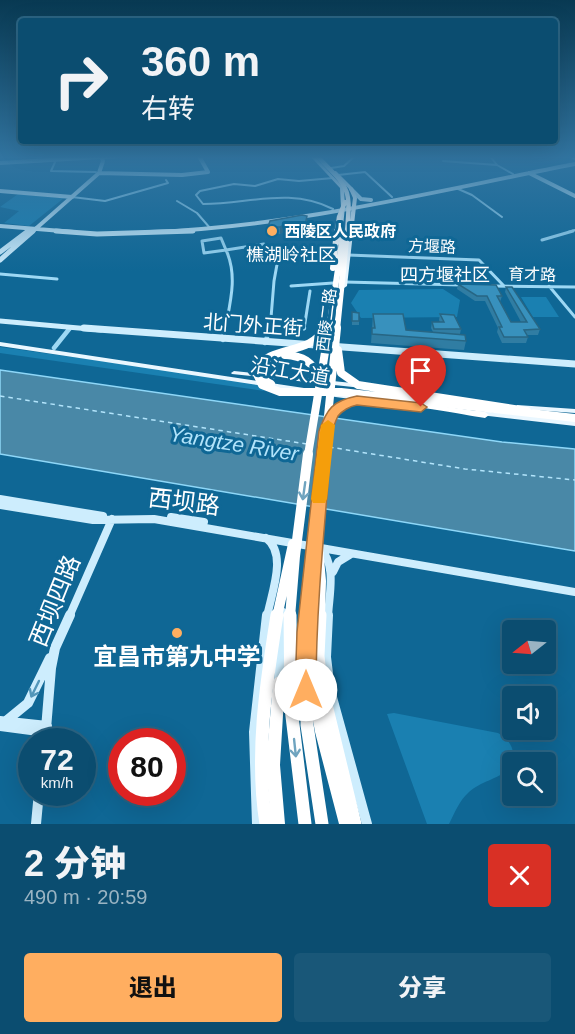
<!DOCTYPE html>
<html lang="zh">
<head>
<meta charset="utf-8">
<style>
  body { margin:0; font-family:Arial,"Noto Sans SC",sans-serif; background:#195778; color:#f1f3f6; height:100vh; display:flex; flex-direction:column; font-size:22px; white-space:nowrap }
  * { box-sizing:border-box; margin:0 }
  p { font-size:20px; color:#9ab4c3 }
  .icon { flex:none; width:33px; height:33px; fill:none; stroke:currentColor; stroke-width:2; stroke-linecap:round; stroke-linejoin:round }
  .map { position:relative; height:824px; overflow:hidden }
  .panel { display:flex; flex-direction:column; background:#0b4d70; flex:1 }
  .panel>* { flex:none }
  .banner { position:absolute; left:18px; top:18px; width:540px; height:126px; border-radius:6px; box-shadow:0 6px 24px #0002,0 0 0 2px #2b6483; background:#0b4d70; color:#f1f3f6; overflow:hidden }
  .needle { width:39px; rotate:253deg }
  .buttons { position:absolute; left:502px; top:620px; display:grid; gap:12px }
  .buttons a { display:grid; place-items:center; width:54px; height:54px; border-radius:6px; background:#0b4d70; box-shadow:0 6px 24px #0002,0 0 0 2px #2b6483; font-size:30px }
  .speed { position:absolute; left:18px; top:728px; display:flex; gap:12px; font-size:30px; font-weight:700; text-align:center }
  .speed>* { display:grid; place-content:center; width:78px; height:78px; border-radius:50%; background:#0b4d70; box-shadow:0 6px 24px #0002,0 0 0 2px #2b6483; line-height:1 }
  .speed small { font-size:15px; font-weight:400 }
  .speed .limit { border:9px solid #d22; background:#fff; color:#111 }
  .pin { position:absolute; display:grid; place-items:center; width:51px; height:51px; color:#fff; margin:-62px -26px; border-radius:50% 50% 50% 0; rotate:-45deg; box-shadow:0 0 6px #0007 }
  .pin .icon { rotate:45deg }
  .me { position:absolute; width:66px; margin:-33px; rotate:0deg; stroke-linejoin:round; filter:drop-shadow(0 0 4px #0008) }
  .turn { display:flex; align-items:center; gap:21px; height:126px; padding:0 24px; font-size:27px }
  .turn .icon { width:78px; height:78px; stroke-width:2.5 }
  .turn b { display:block; font-size:42px; line-height:51px }
  .round { display:grid; place-items:center; flex:none; width:63px; height:63px; border-radius:6px; background:#195778 }
  .head { display:flex; align-items:center; justify-content:space-between; height:102px; padding:0 24px }
  h1 { font-size:36px; font-weight:800; line-height:45px }
  .action { display:flex; gap:12px; margin-top:auto; padding:12px 24px }
  .action a { flex:1; height:69px; border-radius:6px; background:#ffae60; color:#111; font-size:24px; font-weight:800; line-height:69px; text-align:center }
  .action a+a { background:#195778; color:#f1f3f6 }
  .map>svg:first-child { display:block }
  .green { fill:#1a80b1 }
  .water { fill:#4988a7; stroke:#8ed7f8; stroke-width:1.5 }
  .lines { fill:none; stroke-linecap:round; stroke-linejoin:round }
  .ferry { stroke:#b2e4fb; stroke-width:1.5; stroke-dasharray:4.5 4; stroke-linecap:butt }
  .street-far2 { stroke:#9dd8f4; stroke-width:2 }
  .street-far1 { stroke:#9dd8f4; stroke-width:3 }
  .street { stroke:#9dd8f4; stroke-width:4.5 }
  .secondary-far4 { stroke:#cdedfd; stroke-width:4 }
  .secondary-far3 { stroke:#cdedfd; stroke-width:5 }
  .secondary-far2 { stroke:#cdedfd; stroke-width:7 }
  .secondary-far1 { stroke:#cdedfd; stroke-width:8 }
  .secondary { stroke:#cdedfd; stroke-width:10 }
  .primary { fill:#eaf7ff; fill-rule:evenodd }
  .highway { fill:#fff; fill-rule:evenodd }
  .highway-bridge-far4 { stroke:#fff; stroke-width:4.5 }
  .highway-bridge-far3 { stroke:#fff; stroke-width:6 }
  .highway-bridge-far2 { stroke:#fff; stroke-width:8 }
  .highway-bridge-far1 { stroke:#fff; stroke-width:10 }
  .highway-bridge { stroke:#fff; stroke-width:13 }
  .wall { fill:#307da3 }
  .shaded-wall { fill:#276684 }
  .building { fill:#3891bd; stroke:#276684; stroke-width:1.5 }
  .oneway { stroke:#6fa4bf }
  .oneway2 { stroke:#5296b9 }
  .route { fill:#ffae60; stroke:#a6713e; stroke-width:1.5 }
  .slow { fill:#f59e0b }
  .poi-dot { fill:#ffae60; stroke:#0f6795; stroke-width:2 }
  .labels { text-anchor:middle; stroke-width:6; stroke-linejoin:round; paint-order:stroke }
  .far-poi-label { font-size:16px; font-weight:bold; fill:#fff; stroke:#0f6795; text-anchor:start }
  .far-street-label { font-size:16px; fill:#fff; stroke:#0f6795 }
  .far-quarter-label { font-size:18px; fill:#fff; stroke:#0f6795 }
  .street-label { font-size:20px; fill:#fff; stroke:#0f6795 }
  .water-label { font-size:21px; font-style:italic; fill:#b2e4fb; stroke:#0f6795 }
  .near-street-label { font-size:24px; fill:#fff; stroke:#0f6795 }
  .near-poi-label { font-size:24px; font-weight:bold; fill:#fff; stroke:#0f6795 }
</style>
</head>
<body>
<div class="map">
<svg width="575" height="824" viewBox="0 0 575 824">
  <rect width="100%" height="100%" fill="#0f6795"/>
  <!-- green -->
  <path class="green" d="M18 194 64 198 29 226 4 223 19 211 0 207Z
    M443 289 460 300 457 317 361 318 351 303 359 290Z
    M521 297H546L559 317H533Z
    M0 347 254 382 265 391 0 353Z
    M394 713 498 733C513 741 519 757 506 771 499 778 480 782 469 792 459 801 455 812 449 824H427L387 714Z"/>
  <!-- water -->
  <path class="water" d="M0 370 502 442 575 449V551L0 454Z"/>
  <g class="lines">
    <!-- ferry -->
    <path class="ferry" d="M0 396 307 444
      M329 447 465 469 575 480"/>
    <!-- street-far2 -->
    <path class="street-far2" d="M490 156 497 165 513 174
      M56 160 51 171 96 172
      M443 161 497 165
      M331 168 344 166 355 156
      M338 175 365 172 392 197
      M333 178 299 181 278 179 255 186 234 184 200 191 196 195 203 204C249 204 289 187 333 209
      M456 188 472 195 502 217
      M72 197 105 201 168 183 166 180
      M177 201 197 213 210 228
      M568 232 575 230"/>
    <!-- street-far1 -->
    <path class="street-far1" d="M221 238 226 250 204 253 202 241Z
      M542 240 573 231
      M348 255 479 260 504 286
      M0 274 57 279
      M345 282 461 285
      M291 286 333 283
      M491 286 575 287
      M549 286 575 317
      M273 326 304 329 310 291
      M69 330 71 327
      M225 330C230 303 238 276 226 250L264 244 278 259 274 281 270 330"/>
    <!-- street -->
    <path class="street" d="M294 328H304
      M223 340 225 328
      M265 343 270 328
      M54 348 70 328"/>
    <!-- secondary-far4 -->
    <path class="secondary-far4" d="M0 163 118 156
      M99 173 182 175 208 172 199 156
      M529 173 575 196
      M351 189 361 199 371 200
      M0 191 72 197
      M0 226 74 232
      M32 232 99 173 103 161 101 156
      M150 232C293 227 435 191 575 164"/>
    <!-- secondary-far3 -->
    <path class="secondary-far3" d="M56 231 97 234 193 231
      M0 252 28 231
      M0 260 33 231
      M0 321 101 330"/>
    <!-- secondary-far2 -->
    <path class="secondary-far2" d="M84 328 575 364"/>
    <!-- secondary-far1 -->
    <path class="secondary-far1" d="M0 499 103 516
      M0 505 93 520 154 519 575 592
      M171 517 204 522
      M266 538C288 554 271 594 267 617
      M320 548C337 565 329 594 328 617
      M333 572 338 562 351 554
      M69 617 112 519
      M283 617V612"/>
    <!-- secondary -->
    <path class="secondary" d="M328 615 326 657 330 690 367 824
      M279 682 283 615
      M0 721 47 726
      M6 721 28 703 50 658
      M0 726 46 732
      M45 741 51 668 55 648 70 615
      M36 824 39 792
      M257 824 254 732 267 615"/>
    <!-- primary -->
    <path class="primary" d="M310 156H314L344 188 345 207 341 245 336 244 341 207 340 188Z
      M566 156H571L575 158V160Z
      M334 171H336L353 188 357 198 347 286 344 288 341 286 353 198 349 189 334 173Z
      M0 342 304 388 308 390 304 392 0 346Z
      M234 371 362 384 366 386 362 388 232 374 231 373Z
      M325 392 366 397 370 399 366 401 328 396 324 394Z
      M517 405 575 409V413L520 409H517L516 407Z
      M477 411H480L575 420V426L480 415 476 413Z"/>
    <!-- highway -->
    <path class="highway" d="M343 233 346 235 335 309 332 311 329 309 340 235Z
      M360 398 394 400 485 412 489 415 485 418C458 414 369 396 348 406 338 410 335 419 331 427H325L324 425C332 406 340 401 360 398Z
      M312 673 316 675 318 679 329 732 353 824H339L315 732 306 679 308 675Z
      M279 676 283 678 285 682 280 765 285 824H271L266 765 273 682 275 678Z"/>
    <!-- highway-bridge-far4 -->
    <path class="highway-bridge-far4" d="M317 156C349 189 351 186 347 232
      M337 232 339 217 345 202"/>
    <!-- highway-bridge-far3 -->
    <path class="highway-bridge-far3" d="M333 268 337 231
      M324 330 326 326
      M329 330 332 309
      M337 330 347 231"/>
    <!-- highway-bridge-far2 -->
    <path class="highway-bridge-far2" d="M325 328C309 357 272 343 255 370L262 385 280 392H341L575 418
      M338 350 341 373 358 385 527 411
      M285 355C302 356 314 361 318 379
      M270 359 261 372 264 379 271 384
      M308 455 329 328
      M324 455 337 328"/>
    <!-- highway-bridge-far1 -->
    <path class="highway-bridge-far1" d="M318 547 321 581 320 617
      M277 617 293 544
      M290 617 295 556 308 454
      M308 617 324 454"/>
    <!-- highway-bridge -->
    <path class="highway-bridge" d="M290 615 291 708 305 824
      M308 615 307 725 322 824
      M320 615 318 656 321 684 355 824
      M266 824C255 755 266 684 277 615"/>
  </g>
  <!-- wall -->
  <path class="wall" d="M307 216V222L305 231 292 233 289 229 280 234 268 233V227Z
    M325 222H330V232L325 231Z
    M458 284 502 296 500 302 511 322H521L505 292 506 287 540 329 538 335H527L528 337 526 343H502L497 332 498 328 485 301H475L457 289Z
    M352 312 359 321V325H352Z
    M373 314 406 330 433 332 431 328 432 322H440L439 320 440 314 461 329 460 334 466 341 464 350 371 343Z"/>
  <!-- shaded-wall -->
  <path class="shaded-wall" d="M307 216V222L305 231 292 233V226Z
    M289 223V229L280 234V227Z"/>
  <!-- building -->
  <path class="building" d="M302 215 307 216 305 225 292 226 289 223 280 227H268L270 221Z
    M325 222H330V228H325Z
    M458 284 496 285 502 296H497L511 322H527L506 287H512L540 329 524 330 528 337H504L499 327H502L487 296H477Z
    M352 312 359 313V321H352Z
    M373 314H403L406 330 465 335 466 341 372 334V328H375Z
    M440 314 454 315 461 329H434L432 322H444Z"/>
  <!-- one-way arrows -->
  <defs><path id="oneway-shaft" d="M-6 0H5M1.5-3L5.5 0L1.5 3" fill="none" stroke-width="1.6" stroke-linecap="round" stroke-linejoin="round" transform="scale(1.5)"/></defs>
  <g class="oneway">
    <use href="#oneway-shaft" transform="translate(304 491) rotate(98)"/>
    <use href="#oneway-shaft" transform="translate(295 748) rotate(84)"/>
  </g>
  <use class="oneway2" href="#oneway-shaft" transform="translate(35 689) rotate(116)"/>
  <!-- sky -->
  <linearGradient id="sky" x2="0" y2="1"><stop stop-color="#083952"/><stop offset="0.58" stop-color="#3174a0"/><stop offset="1" stop-color="#3174a0" stop-opacity="0"/></linearGradient>
  <rect width="575" height="271" fill="url(#sky)"/>
  <!-- route -->
  <path class="route" d="M357 396 421 403 427 407 421 412 357 405C350 406 342 411 338 416 328 435 330 464 328 484 322 553 316 621 316 690L313 697 306 700 298 697 295 690 297 632 319 431C327 409 332 401 357 396Z"/>
  <!-- slow -->
  <path class="slow" d="M328 420 335 425 327 499 325 503H313L311 499 321 425Z"/>
  <!-- markers -->
  <g class="poi-dot">
    <circle cx="272" cy="231" r="6"/>
    <circle cx="177" cy="633" r="6"/>
  </g>
  <g class="labels">
    <!-- far-poi labels -->
    <g class="far-poi-label">
      <text x="284" y="237">西陵区人民政府</text>
    </g>
    <!-- far-street labels -->
    <g class="far-street-label">
      <text transform="translate(432 246) rotate(2)" y="6">方堰路</text>
      <text transform="translate(532 274) rotate(1)" y="6">育才路</text>
      <text transform="translate(326 320) rotate(-83)" y="6">西陵二路</text>
    </g>
    <!-- far-quarter labels -->
    <g class="far-quarter-label">
      <text x="291" y="261">樵湖岭社区</text>
      <text x="445" y="281">四方堰社区</text>
    </g>
    <!-- street labels -->
    <g class="street-label">
      <text transform="translate(253 325) rotate(4)" y="7">北门外正街</text>
      <text transform="translate(290 371) rotate(10)" y="7">沿江大道</text>
    </g>
    <!-- water labels -->
    <g class="water-label">
      <text transform="translate(234 444) rotate(9)" y="7">Yangtze River</text>
    </g>
    <!-- near-street labels -->
    <g class="near-street-label">
      <text transform="translate(184 502) rotate(7)" y="8">西坝路</text>
      <text transform="translate(55 601) rotate(-68)" y="8">西坝四路</text>
    </g>
    <!-- near-poi labels -->
    <g class="near-poi-label">
      <text x="177" y="665">宜昌市第九中学</text>
    </g>
  </g>
</svg>
<div class="buttons">
<a><svg class="needle" viewBox="-14 -14 28 28"><path d="M0-13l5 13h-10z" fill="#e53935"/><path d="M0 13l5-13h-10z" fill="#9ab4c3"/></svg></a>
<a><svg class="icon" aria-label="sound" viewBox="0 0 24 24"><path d="M4 9h4l5-4v14l-5-4H4zM17 9q2 3 0 6"/></svg></a>
<a><svg class="icon" aria-label="search" viewBox="0 0 24 24"><circle cx="10" cy="10" r="6"/><path d="M15 15l6 6"/></svg></a>
</div>
<div class="speed"><div>72<small>km/h</small></div><div class="limit">80</div></div>
<div class="pin" style="left:421px;top:407px;background:#d93025"><svg class="icon" aria-label="arrive" viewBox="0 0 24 24"><path d="M6 21V4h12l-3 4 3 4H6"/></svg></div>
<svg class="me" style="left:306px;top:690px" viewBox="-20 -20 40 40"><circle r="19" fill="#fff"/><path d="M0-13L10 11 0 6-10 11z" fill="#ffae60"/></svg>
<div class="banner">
<div class="turn"><svg class="icon" aria-label="right" viewBox="0 0 24 24"><path d="M7 20v-9h11M14 6l5 5-5 5"/></svg><div><b>360 m</b>右转</div></div>
</div>
</div>
<section class="panel">
<div class="head"><div><h1>2 分钟</h1><p>490 m · 20:59</p></div><a class="round" style="background:#d93025;color:#fff"><svg class="icon" aria-label="close" viewBox="0 0 24 24"><path d="M6 6l12 12M18 6L6 18"/></svg></a></div>
<div class="action"><a>退出</a><a>分享</a></div>
</section>
</body>
</html>
